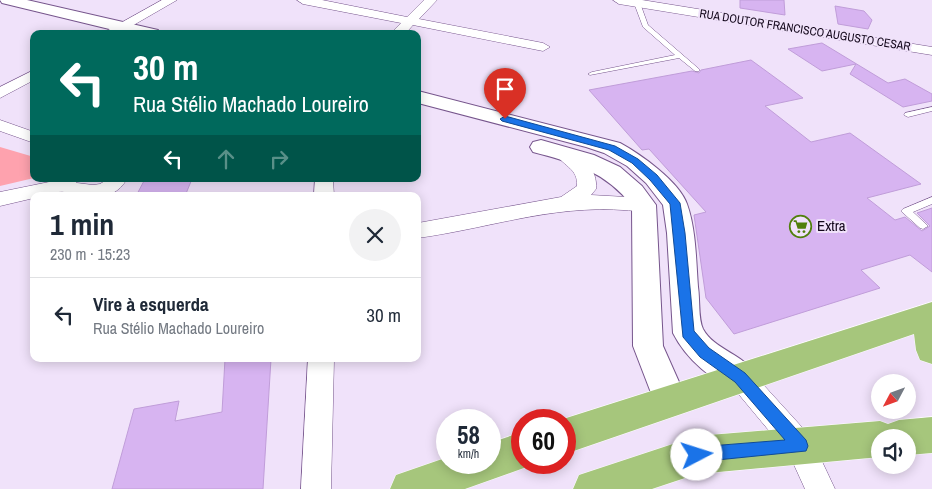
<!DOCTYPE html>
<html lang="pt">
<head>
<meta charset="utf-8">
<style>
  body { margin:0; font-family:"Archivo Narrow",sans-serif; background:#f2f2f3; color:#1f2937; height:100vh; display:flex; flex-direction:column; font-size:19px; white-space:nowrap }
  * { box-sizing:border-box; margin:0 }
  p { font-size:16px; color:#747a83 }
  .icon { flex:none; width:28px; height:28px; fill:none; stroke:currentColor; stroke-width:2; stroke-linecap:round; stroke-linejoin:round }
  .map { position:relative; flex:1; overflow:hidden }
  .side { position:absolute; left:30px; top:192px; width:391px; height:170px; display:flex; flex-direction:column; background:#fff; border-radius:10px; box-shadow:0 2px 12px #0003 }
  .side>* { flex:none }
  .hud { position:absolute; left:30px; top:30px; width:391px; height:152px; border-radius:10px; box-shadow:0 2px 12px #0003; background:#00695c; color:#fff; overflow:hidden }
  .needle { width:32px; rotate:229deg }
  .controls { position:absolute; left:871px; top:374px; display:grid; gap:10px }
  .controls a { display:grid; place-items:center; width:45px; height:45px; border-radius:50%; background:#fff; box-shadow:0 2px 12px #0003; font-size:25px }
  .speed { position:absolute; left:436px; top:409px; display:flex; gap:10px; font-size:25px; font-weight:700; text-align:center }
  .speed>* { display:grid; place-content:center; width:65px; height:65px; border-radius:50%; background:#fff; box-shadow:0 2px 12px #0003; line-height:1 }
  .speed small { font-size:12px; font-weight:400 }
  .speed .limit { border:8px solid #d22; background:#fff; color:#111 }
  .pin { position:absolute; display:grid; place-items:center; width:42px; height:42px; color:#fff; margin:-51px -21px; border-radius:50% 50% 50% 0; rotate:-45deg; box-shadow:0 0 5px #0007 }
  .pin .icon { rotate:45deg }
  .me { position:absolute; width:55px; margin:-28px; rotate:85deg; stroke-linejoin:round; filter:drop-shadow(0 0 4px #0008) }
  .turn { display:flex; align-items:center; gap:18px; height:105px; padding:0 20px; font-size:22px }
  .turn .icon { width:65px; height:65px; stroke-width:2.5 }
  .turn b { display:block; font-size:35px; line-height:42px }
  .lanes { display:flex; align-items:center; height:48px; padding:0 20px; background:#0003; justify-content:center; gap:25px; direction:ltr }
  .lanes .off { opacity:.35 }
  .round { display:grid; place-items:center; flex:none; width:52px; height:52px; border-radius:26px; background:#f2f2f3 }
  .head { display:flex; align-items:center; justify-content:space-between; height:85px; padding:0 20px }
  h1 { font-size:30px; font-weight:700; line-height:38px }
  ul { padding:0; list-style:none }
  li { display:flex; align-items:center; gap:15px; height:75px; padding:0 20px; border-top:1px solid #e0e1e3 }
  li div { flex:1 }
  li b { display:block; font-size:19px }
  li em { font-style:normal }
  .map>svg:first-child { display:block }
  .green { fill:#fea2ae }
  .building { fill:#d7b4f1; stroke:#c09dd9 }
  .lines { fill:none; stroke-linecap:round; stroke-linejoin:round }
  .service-casing { stroke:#76558c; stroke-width:1 }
  .minor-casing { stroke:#76558c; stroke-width:1 }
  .tertiary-casing { stroke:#76558c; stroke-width:2 }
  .primary-casing { stroke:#fff; stroke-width:1 }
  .service { fill:#fff; fill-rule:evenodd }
  .minor { fill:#fff; fill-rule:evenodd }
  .tertiary { fill:#fff; fill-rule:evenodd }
  .primary { fill:#a6c67c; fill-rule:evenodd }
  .route { fill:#1a73e8; stroke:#114b97 }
  .labels { text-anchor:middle; stroke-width:4; stroke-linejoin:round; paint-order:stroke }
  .far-street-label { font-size:12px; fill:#12061a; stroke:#f0e2fa }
  .poi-label { font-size:15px; fill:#12061a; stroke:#f0e2fa; text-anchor:start }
</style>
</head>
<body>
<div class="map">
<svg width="932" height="489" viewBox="0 0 932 489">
  <rect width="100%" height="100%" fill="#f0e2fa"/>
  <!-- green -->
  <path class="green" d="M0 147 34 157V178L0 186Z"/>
  <!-- building -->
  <path class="building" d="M740 0H784L785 15 740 8Z
    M835 6 864 11 872 20 868 29 838 24Z
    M822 43 888 83 905 79 932 94V101L903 107 850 74 856 64 822 71 788 49Z
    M751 60 803 98 765 106 811 142 850 133 921 184 867 198 895 220 905 217 922 231 930 226 917 213 932 208V272L910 255 861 270 880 288 734 334 706 298 694 215 706 212 649 149 642 150 589 90 692 71 699 73 701 70Z
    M145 179H192L185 196H136Z
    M225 359H271L263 489H112L134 409 179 401 175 421 222 412Z"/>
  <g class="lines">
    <defs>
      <path id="service" d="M637 1 640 3 648 25 699 69V71H695L679 58 590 75 588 74 592 72 675 55 643 27 634 3Z
        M932 107V111L908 117 904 115 905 113Z
        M932 197V204L913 212 928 226 923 229 920 228 901 211 903 209Z"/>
      <path id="minor" d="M162 0H177L118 34H101Z
        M297 0H322L407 17 424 0H437L419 19 543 43 550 47 543 51 413 25 405 34H390L401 23 303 4Z
        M613 0H642L932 47V55L619 4Z
        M34 70V80L0 98V87Z
        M0 120 34 132V143L0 131Z
        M565 148C583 153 598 170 596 189L591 195 644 198 651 200 654 205 651 210 644 212C561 201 497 227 418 238V223L561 197 577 186C578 168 564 167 556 154L559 150Z
        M54 179H72L77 183 93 185 100 184 108 179H127C111 205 89 195 64 192 55 191 44 196 34 196V198L0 206V192L54 181Z
        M315 179H333L334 196H314Z
        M308 359H334L331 489H301Z
        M740 365 749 369 810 436 835 489H805L790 456 731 385 727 377 731 369Z"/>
      <path id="tertiary" d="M0 0H27L158 30 160 34H130L2 3Z
        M418 91 620 143C640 154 679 181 687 204 696 229 696 260 698 287 700 299 698 319 703 329 715 351 746 354 756 377L751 387 740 392C713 382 686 359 673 333L667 233 663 205 646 183 627 166 604 153 586 147 418 103Z
        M541 140 594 155 620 167 642 186 656 205 663 346 687 400 682 411 670 416 658 411 633 346 632 206C607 172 572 162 533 152L530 147 533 142Z"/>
      <path id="primary" d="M932 302V364L920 360 916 350 914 334 565 454V420H560Z
        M932 417V453L908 455V438H880V457L697 474 652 489H573L579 475 697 436 880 421 888 424 899 420Z
        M522 432V462H536L535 464 465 489H390L396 475 448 457V462H490V443Z"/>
    </defs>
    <!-- service casing -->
    <use href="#service" class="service-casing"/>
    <!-- minor casing -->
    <use href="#minor" class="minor-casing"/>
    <!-- tertiary casing -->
    <use href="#tertiary" class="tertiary-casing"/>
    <!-- primary casing -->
    <use href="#primary" class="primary-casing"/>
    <!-- service -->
    <use href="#service" class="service"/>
    <!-- minor -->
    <use href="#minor" class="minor"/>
    <!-- tertiary -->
    <use href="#tertiary" class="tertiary"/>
    <!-- primary -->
    <use href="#primary" class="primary"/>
  </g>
  <!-- route -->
  <path class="route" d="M505 116 615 146 638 159 657 175 680 203 685 233 694 331 709 348 745 373 806 440 808 446 806 451 697 462 692 460 690 455 692 449 697 447 785 440 735 382 700 357 683 337 670 204 650 180 632 163 609 150 502 121 500 119Z"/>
  <!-- icons -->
  <defs>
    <symbol id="supermarket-ring" viewBox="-11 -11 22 22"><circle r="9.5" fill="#f0e2fa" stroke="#51800c" stroke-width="1.5"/><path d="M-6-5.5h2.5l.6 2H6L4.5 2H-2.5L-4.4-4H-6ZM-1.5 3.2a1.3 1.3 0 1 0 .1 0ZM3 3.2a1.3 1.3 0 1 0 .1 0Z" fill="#51800c"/></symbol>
  </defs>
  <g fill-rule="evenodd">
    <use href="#supermarket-ring" x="788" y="214" width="25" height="25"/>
  </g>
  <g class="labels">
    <!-- far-street labels -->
    <g class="far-street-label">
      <text transform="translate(805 30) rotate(9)" y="4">RUA DOUTOR FRANCISCO AUGUSTO CESAR</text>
    </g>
    <!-- poi labels -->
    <g class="poi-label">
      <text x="817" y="231">Extra</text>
    </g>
  </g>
</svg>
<div class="controls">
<a><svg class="needle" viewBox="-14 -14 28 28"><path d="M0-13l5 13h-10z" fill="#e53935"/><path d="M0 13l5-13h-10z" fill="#747a83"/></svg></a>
<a><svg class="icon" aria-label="sound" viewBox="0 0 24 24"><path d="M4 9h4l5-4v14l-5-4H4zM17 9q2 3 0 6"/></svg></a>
</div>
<div class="speed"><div>58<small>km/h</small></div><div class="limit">60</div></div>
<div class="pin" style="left:505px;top:119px;background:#d93025"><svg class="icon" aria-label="arrive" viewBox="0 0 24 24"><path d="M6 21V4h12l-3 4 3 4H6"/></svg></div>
<svg class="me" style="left:697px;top:455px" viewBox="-20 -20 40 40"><circle r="19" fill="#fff"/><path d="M0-13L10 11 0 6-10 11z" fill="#1a73e8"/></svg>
<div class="hud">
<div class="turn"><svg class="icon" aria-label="left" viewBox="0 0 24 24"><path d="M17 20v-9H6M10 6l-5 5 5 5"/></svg><div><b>30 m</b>Rua Stélio Machado Loureiro</div></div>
<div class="lanes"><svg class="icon" aria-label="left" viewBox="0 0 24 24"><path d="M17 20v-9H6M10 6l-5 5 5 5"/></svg><svg class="icon off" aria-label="ahead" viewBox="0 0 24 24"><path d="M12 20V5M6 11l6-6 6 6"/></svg><svg class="icon off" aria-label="right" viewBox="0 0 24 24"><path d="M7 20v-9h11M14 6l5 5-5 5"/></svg></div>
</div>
<section class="side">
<div class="head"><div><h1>1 min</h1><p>230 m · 15:23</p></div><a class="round"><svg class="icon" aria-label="close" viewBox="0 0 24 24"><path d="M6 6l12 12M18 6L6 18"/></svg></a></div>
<ul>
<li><svg class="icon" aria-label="left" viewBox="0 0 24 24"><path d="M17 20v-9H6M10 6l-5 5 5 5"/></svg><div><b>Vire à esquerda</b><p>Rua Stélio Machado Loureiro</p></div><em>30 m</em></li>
</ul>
</section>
</div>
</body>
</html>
